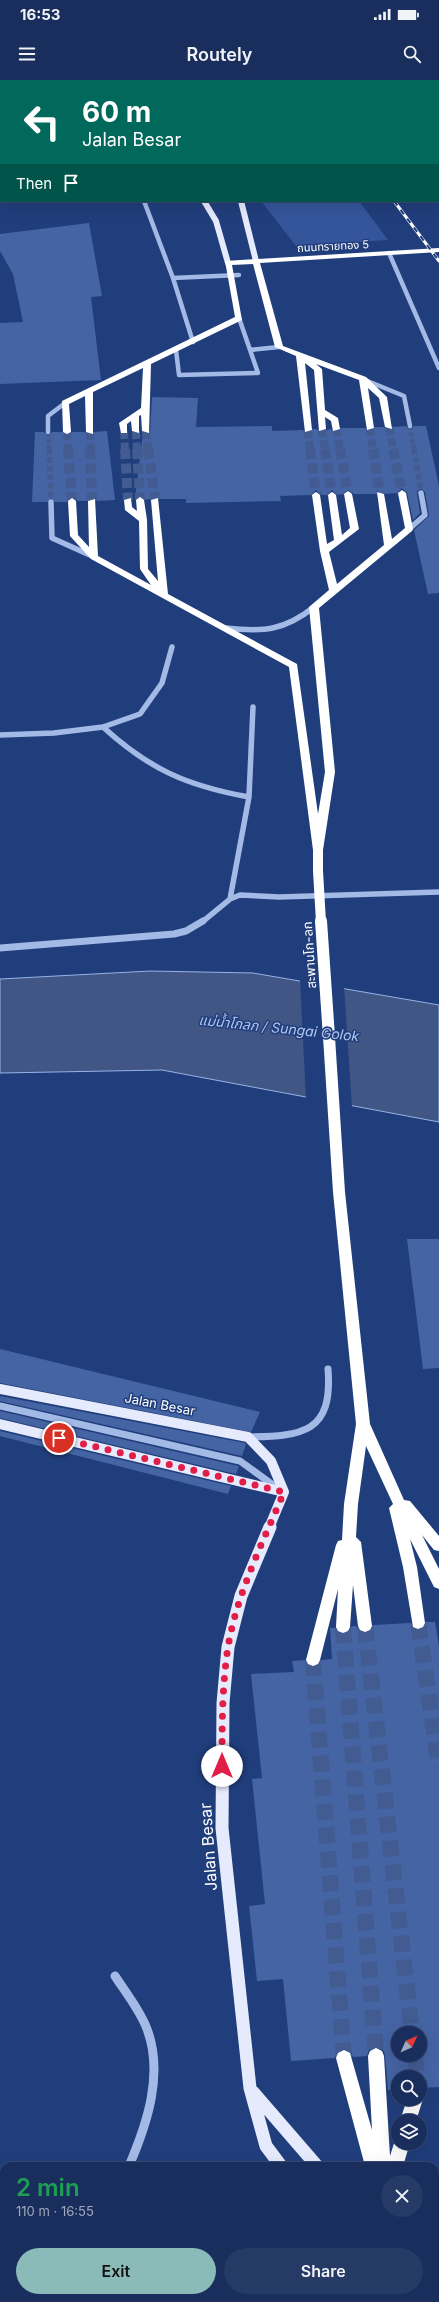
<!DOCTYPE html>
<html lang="en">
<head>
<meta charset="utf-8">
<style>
  body { margin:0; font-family:Inter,"Noto Sans Thai",sans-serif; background:#263a66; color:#f1f3f6; height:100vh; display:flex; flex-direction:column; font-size:15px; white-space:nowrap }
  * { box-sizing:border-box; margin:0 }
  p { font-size:13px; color:#9fa8bc }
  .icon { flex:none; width:22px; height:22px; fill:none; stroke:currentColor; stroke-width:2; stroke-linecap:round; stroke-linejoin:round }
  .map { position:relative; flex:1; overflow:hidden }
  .sheet { position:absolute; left:0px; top:2082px; width:439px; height:140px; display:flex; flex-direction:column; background:#192e5d; border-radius:12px 12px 0 0; box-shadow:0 4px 16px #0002,0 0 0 1px #374a72 }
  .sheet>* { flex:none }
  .guide { position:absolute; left:0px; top:0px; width:439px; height:122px; box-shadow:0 4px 16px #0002,0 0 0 1px #374a72; background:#00695c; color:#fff; overflow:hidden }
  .needle { width:26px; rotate:45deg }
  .controls { position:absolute; left:391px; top:1946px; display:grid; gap:8px }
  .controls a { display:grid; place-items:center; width:36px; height:36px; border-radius:50%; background:#192e5d; box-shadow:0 4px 16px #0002,0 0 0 1px #374a72; font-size:20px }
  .pin { position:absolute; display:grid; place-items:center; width:34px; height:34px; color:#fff; margin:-17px; border:2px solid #fff; border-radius:50%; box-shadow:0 1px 4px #0007 }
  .me { position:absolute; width:44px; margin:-22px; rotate:0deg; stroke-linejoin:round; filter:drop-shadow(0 0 3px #0008) }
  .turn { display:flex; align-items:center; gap:14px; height:84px; padding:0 16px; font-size:18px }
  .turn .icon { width:52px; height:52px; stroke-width:2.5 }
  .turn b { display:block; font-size:28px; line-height:34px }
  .then { display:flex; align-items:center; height:38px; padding:0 16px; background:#0003; gap:8px; font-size:15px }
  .round { display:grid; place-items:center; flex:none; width:42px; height:42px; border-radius:21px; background:#263a66 }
  .headline { display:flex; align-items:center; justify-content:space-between; height:68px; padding:0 16px }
  h1 { font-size:24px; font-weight:600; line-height:30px; color:#1e9e55 }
  .action { display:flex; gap:8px; margin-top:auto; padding:8px 16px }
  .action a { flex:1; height:46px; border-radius:24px; background:#8bbbb9; color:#111; font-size:16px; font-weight:600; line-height:46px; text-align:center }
  .action a+a { background:#263a66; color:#f1f3f6 }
  .status { display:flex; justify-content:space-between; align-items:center; height:28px; padding:0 20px; background:#192e5d; direction:ltr }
  .status svg { height:11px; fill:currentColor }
  header { display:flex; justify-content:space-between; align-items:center; height:52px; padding:0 16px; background:#192e5d; font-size:18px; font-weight:600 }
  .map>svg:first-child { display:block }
  .green { fill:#34559a }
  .water { fill:#415685; stroke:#97b3e8 }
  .pier { fill:#213e7c }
  .building { fill:#4564a4; fill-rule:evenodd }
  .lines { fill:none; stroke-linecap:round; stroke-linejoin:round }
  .minor-tunnel-far1 { stroke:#425b90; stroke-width:4.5; stroke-dasharray:4.5 2; stroke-linecap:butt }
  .minor-tunnel { stroke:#425b90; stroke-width:5.5; stroke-dasharray:5.5 3; stroke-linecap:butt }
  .highway-tunnel-far2 { stroke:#425b90; stroke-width:8; stroke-dasharray:8 3.5; stroke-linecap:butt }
  .highway-tunnel-far1 { stroke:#425b90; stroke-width:10; stroke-dasharray:10 4.5; stroke-linecap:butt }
  .highway-tunnel { stroke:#425b90; stroke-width:16; stroke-dasharray:16 8; stroke-linecap:butt }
  .minor-far3 { stroke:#a4bae6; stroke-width:4.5 }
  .minor-far2 { stroke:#a4bae6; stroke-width:5.5 }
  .minor-far1 { stroke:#a4bae6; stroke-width:7 }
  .minor { stroke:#a4bae6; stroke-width:9 }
  .major-far2 { stroke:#e5ebfd; stroke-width:6 }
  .major-far1 { stroke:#e5ebfd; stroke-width:10 }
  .major { stroke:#e5ebfd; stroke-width:13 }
  .highway { fill:#fff; fill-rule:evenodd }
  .rail-casing { stroke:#fff; stroke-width:3 }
  .rail { stroke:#213e7c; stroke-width:2; stroke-dasharray:5.5; stroke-linecap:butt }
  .highway-bridge-far1 { stroke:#fff; stroke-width:10 }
  .highway-bridge { stroke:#fff; stroke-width:12 }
  .route { stroke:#e11d48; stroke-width:7; stroke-dasharray:0 12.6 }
  .labels { text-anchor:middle; stroke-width:3; stroke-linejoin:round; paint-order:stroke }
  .far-street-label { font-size:11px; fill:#fff; stroke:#213e7c }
  .street-label { font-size:13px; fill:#fff; stroke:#213e7c }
  .water-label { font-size:14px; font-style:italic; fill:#afc4ee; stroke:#213e7c }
  .near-street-label { font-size:16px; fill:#fff; stroke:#213e7c }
</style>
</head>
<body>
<div class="status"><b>16:53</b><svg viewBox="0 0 49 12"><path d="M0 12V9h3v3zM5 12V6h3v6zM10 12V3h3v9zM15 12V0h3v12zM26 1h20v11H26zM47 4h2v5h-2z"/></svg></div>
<header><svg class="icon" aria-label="menu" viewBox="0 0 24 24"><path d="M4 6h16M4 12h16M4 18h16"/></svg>Routely<svg class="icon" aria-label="search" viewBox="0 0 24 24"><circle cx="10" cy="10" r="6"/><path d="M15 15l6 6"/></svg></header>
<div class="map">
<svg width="439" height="2222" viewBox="0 0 439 2222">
  <rect width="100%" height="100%" fill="#213e7c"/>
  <!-- green -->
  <path class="green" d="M261 121H359L388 160 296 166Z"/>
  <!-- water -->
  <path class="water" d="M150 891 253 893 439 925V1042L162 990 0 993V899Z"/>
  <!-- pier -->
  <path class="pier" d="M300 899 344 906 352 1028 306 1019Z"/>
  <!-- building -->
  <path class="building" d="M89 143 102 216 91 217 101 300 0 304V243L23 242 13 194 0 171V154Z
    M152 317 198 318 196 347 272 346V351L303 350 305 353 313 349H317L319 352 331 349 333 352 341 348H365L367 351 375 347H383L392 350 393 347 406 346 410 350 414 346H426L439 406V513L428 514 414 450 429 436 425 412 422 409 418 410 417 413 420 433 413 440 407 413 402 408 397 413 385 414 377 411 376 414H354L348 410 343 414 337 415 332 410 327 415H322L316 410 311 415 280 416 281 421 186 423V419H160L158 417 145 420 140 416 135 419 143 353H150Z
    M107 351 115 420 97 421 95 418 86 421H78L72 416 67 422H55L51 418 47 422H32L35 352H44L48 356 52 352H62L68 355 72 352H84L93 355 94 352Z
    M407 1159H439V1288L423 1289Z
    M0 1269 260 1332 251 1352 0 1303Z
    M0 1316 245 1363 246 1364 242 1376 0 1321Z
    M0 1331 238 1386H239L236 1394 0 1338Z
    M0 1351 231 1406 228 1414 0 1356Z
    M426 1542H435L439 1566V2007L420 2008V1997H398V2010H388L385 1975 383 1970 377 1967 369 1970 367 1976 353 1977 351 1972 343 1969 337 1972 335 1978 291 1981 283 1899 257 1901 249 1826 265 1824 252 1699 262 1698 251 1594 294 1592 292 1581 305 1580 307 1585 314 1587 319 1585 322 1580 332 1579 330 1548H335L337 1552 344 1554 349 1552 352 1546H356L359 1551 366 1553 371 1551 373 1545 411 1543 412 1548 419 1550 424 1548ZM398 1953H420V1975H398Z"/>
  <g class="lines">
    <!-- minor-tunnel-far1 -->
    <path class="minor-tunnel-far1" d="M410 346 414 370
      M48 352 49 370"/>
    <!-- minor-tunnel -->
    <path class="minor-tunnel" d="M49 369 51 422
      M414 369 421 413"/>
    <!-- highway-tunnel-far2 -->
    <path class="highway-tunnel-far2" d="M389 347 393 370
      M370 348 373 370
      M322 349 325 370
      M336 349 340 370
      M308 350 310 370
      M124 351 125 370
      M136 351 137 370
      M146 351 148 370
      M67 352 68 370
      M90 352 91 370"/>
    <!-- highway-tunnel-far1 -->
    <path class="highway-tunnel-far1" d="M68 369 72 421
      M90 369 92 421
      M125 369 128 420
      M137 369 140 420
      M148 369 155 420
      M310 369 316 415
      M325 369 332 415
      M340 369 348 414
      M373 369 380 414
      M393 369 402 413"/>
    <!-- highway-tunnel -->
    <path class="highway-tunnel" d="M418 1543 439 1686
      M365 1546 412 1953
      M343 1547 376 1976
      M313 1580 344 1978
      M415 1975 417 1997"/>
    <!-- minor-far3 -->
    <path class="minor-far3" d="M347 0 349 1
      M144 121 173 198 193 262
      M389 173 439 288
      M173 198 239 195
      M176 270 179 295 258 293 239 238
      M250 270 279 267
      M365 300 404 316 410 346
      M48 352V336L65 323"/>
    <!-- minor-far2 -->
    <path class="minor-far2" d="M51 422 52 458 92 476
      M409 449 425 435 421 413
      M226 548C263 552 284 551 314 527
      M103 647C149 689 187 706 249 717
      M0 655 54 653 103 647 140 634 162 603 172 567
      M230 819 249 717 253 627
      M202 842 230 819 240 815 279 817 439 812"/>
    <!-- minor-far1 -->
    <path class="minor-far1" d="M0 868 174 854 186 851 203 841
      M0 1326 240 1381 280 1410
      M248 1357C303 1356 333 1353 328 1289"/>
    <!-- minor -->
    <path class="minor" d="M115 1896C126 1913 140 1930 147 1949 164 1994 147 2044 129 2086
      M0 2215 4 2212"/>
    <!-- major-far2 -->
    <path class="major-far2" d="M204 121 216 141 228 183
      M241 121 256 181"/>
    <!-- major-far1 -->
    <path class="major-far1" d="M0 1309 248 1357 271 1381 284 1412 269 1448
      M0 1344 284 1412"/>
    <!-- major -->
    <path class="major" d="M270 1447 241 1516 228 1567 223 1623 222 1748 250 2008 266 2066 281 2086
      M253 2012 317 2086
      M435 2169 439 2170
      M435 2216 439 2217"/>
    <!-- highway -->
    <path class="highway" d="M439 168V172L260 183 283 266 366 297 387 317 392 349 385 347 379 318 368 308 374 348 367 350 359 300 316 284 322 289 325 330 338 338 340 349 333 351 331 341 325 337 326 349 319 351 314 290 305 283 312 350 305 352 296 276 275 267 253 184 232 185 242 240 151 284 149 353 142 351 141 335 139 336V353L132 351 131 341 127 344V353H121L119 343 141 328 143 288 93 312V354L86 352 85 316 69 324 71 352 67 354 63 352 62 321 235 237 225 181Z
      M402 410 406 413 413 449 412 451 319 528 335 692 323 770V791L318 794 313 791V770L289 587 91 479 70 456 68 421 72 418 76 421 78 455 89 467 88 421 95 419 98 476 151 505 140 489 139 441 125 430 124 420 131 418 132 427 137 431 136 420 140 417 144 420 147 440 148 489 158 501 151 420 158 418 168 514 297 584 318 734 325 692 309 527 329 510 320 471 312 415 316 412 320 415 327 464 334 460 328 415 332 412 336 415 342 455 350 448 344 414 348 411 352 414 359 449 329 472 337 504 384 465 377 412 384 414 392 459 405 448 398 413Z
      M329 953 335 957 345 1112 370 1344 404 1420 410 1421 439 1456V1471L434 1470 422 1455 439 1489V1509L434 1507 410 1459 417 1487 425 1543 423 1547 418 1549 413 1547 403 1487 389 1428 393 1424 366 1366 358 1424 356 1457 361 1462 372 1546 370 1550 365 1552 360 1550 358 1546 353 1505 350 1547 348 1551 343 1553 338 1551 336 1547 338 1509 320 1580 318 1584 313 1586 308 1584 306 1580 336 1465 338 1461 342 1460 344 1424 356 1344 333 1112 323 957Z
      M376 1968 382 1971 384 1976 390 2076 396 2057H398V2063H410L403 2086H365L336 1978 338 1973 344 1970 350 1973 372 2050 368 1976 370 1971Z
      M420 2013 423 2019 416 2041H400L407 2019H420Z
      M389 2218H407V2222H389Z"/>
    <defs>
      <path id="rail" d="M394 121 439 181"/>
    </defs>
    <!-- rail casing -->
    <use href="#rail" class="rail-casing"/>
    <!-- rail -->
    <use href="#rail" class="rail"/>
    <!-- highway-bridge-far1 -->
    <path class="highway-bridge-far1" d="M318 791 321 842"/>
    <!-- highway-bridge -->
    <path class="highway-bridge" d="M321 841 329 957"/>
  </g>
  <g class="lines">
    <!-- route -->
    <path class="route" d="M59 1358 284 1412C263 1462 237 1513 228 1567 222 1606 222 1646 222 1686"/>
  </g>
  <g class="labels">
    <!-- far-street labels -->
    <g class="far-street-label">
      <text transform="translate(333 166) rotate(-3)" y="4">ถนนทรายทอง 5</text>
    </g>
    <!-- street labels -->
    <g class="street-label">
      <text transform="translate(309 875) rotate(-94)" y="5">สะพานโก-ลก</text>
      <text transform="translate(160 1324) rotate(11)" y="5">Jalan Besar</text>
    </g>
    <!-- water labels -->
    <g class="water-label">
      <text transform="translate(279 948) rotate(6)" y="5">แม่น้ำโกลก / Sungai Golok</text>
    </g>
    <!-- near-street labels -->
    <g class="near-street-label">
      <text transform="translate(208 1767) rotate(-94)" y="6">Jalan Besar</text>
    </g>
  </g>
</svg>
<div class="controls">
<a><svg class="needle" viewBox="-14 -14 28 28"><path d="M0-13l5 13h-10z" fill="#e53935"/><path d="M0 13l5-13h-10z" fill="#9fa8bc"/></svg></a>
<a><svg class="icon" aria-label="search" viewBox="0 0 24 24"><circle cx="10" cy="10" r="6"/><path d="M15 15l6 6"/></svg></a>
<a><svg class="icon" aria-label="layers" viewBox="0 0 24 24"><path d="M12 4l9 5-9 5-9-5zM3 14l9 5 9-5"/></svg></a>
</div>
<div class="pin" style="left:59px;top:1358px;background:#d93025"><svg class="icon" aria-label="arrive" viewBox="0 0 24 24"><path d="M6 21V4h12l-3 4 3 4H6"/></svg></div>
<svg class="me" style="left:222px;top:1686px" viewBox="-20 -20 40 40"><circle r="19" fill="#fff"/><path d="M0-13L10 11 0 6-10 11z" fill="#e11d48"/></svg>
<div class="guide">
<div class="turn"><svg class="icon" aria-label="left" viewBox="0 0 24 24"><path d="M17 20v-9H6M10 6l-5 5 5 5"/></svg><div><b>60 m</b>Jalan Besar</div></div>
<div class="then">Then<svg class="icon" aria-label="arrive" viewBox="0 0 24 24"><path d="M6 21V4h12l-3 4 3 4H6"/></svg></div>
</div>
<section class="sheet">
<div class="headline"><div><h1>2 min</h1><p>110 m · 16:55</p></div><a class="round"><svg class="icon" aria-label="close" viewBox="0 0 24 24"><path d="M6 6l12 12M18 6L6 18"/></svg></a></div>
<div class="action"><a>Exit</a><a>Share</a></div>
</section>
</div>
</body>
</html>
